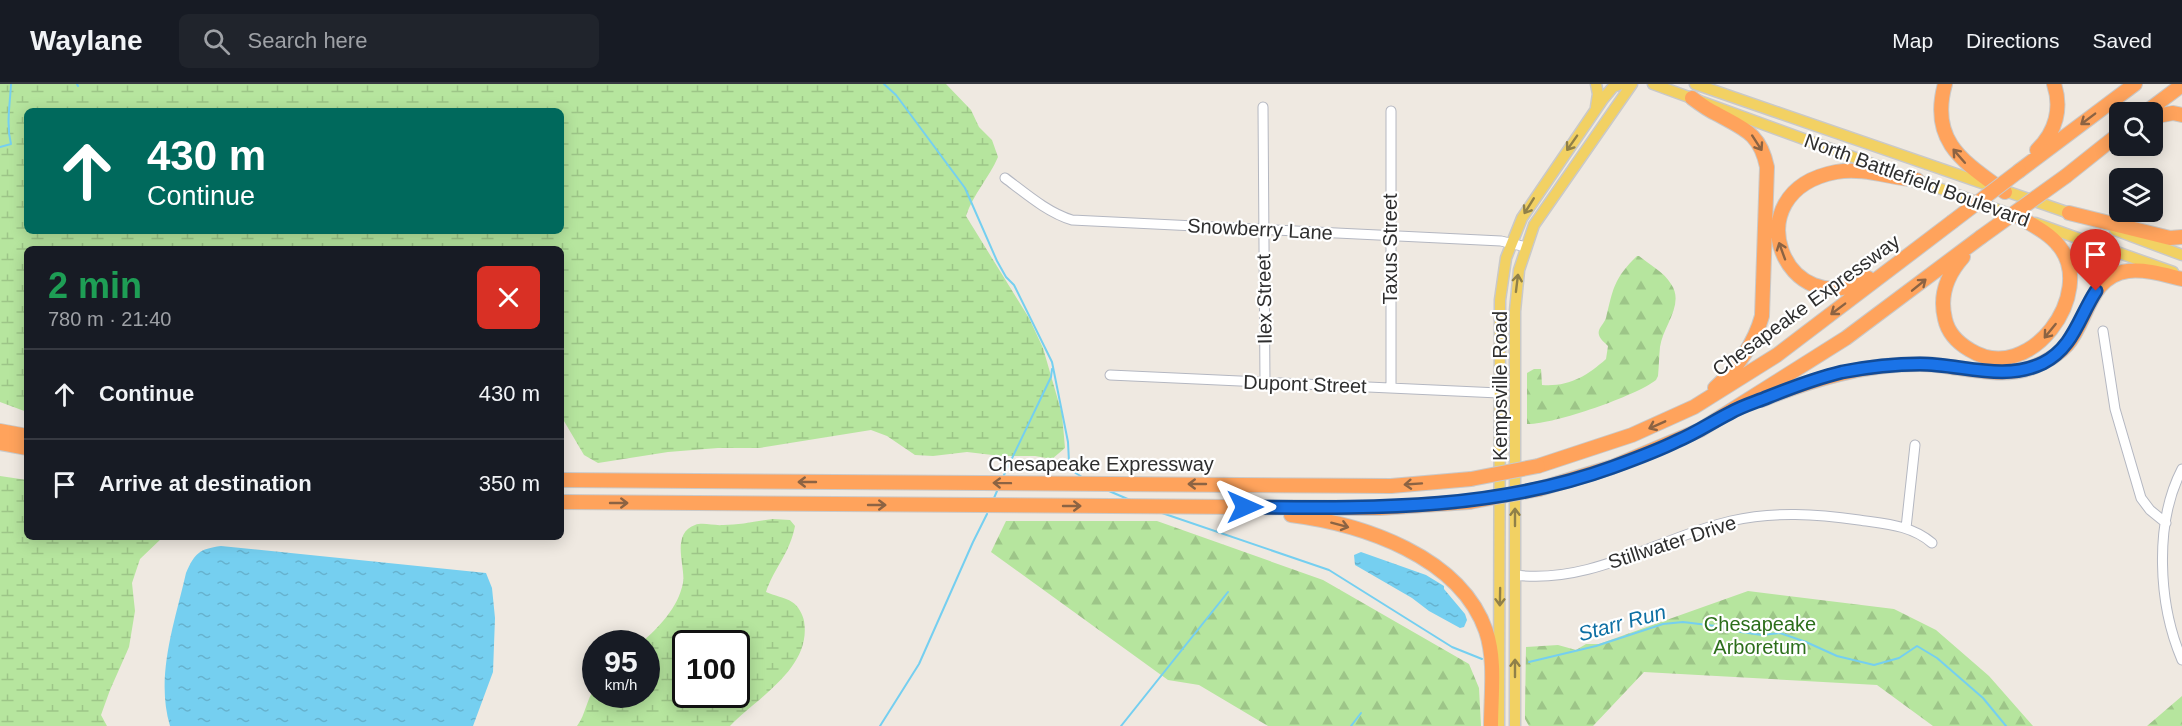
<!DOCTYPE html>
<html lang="en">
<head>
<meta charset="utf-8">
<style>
  body { margin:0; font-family:Arial,sans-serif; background:#20242c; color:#f1f3f6; height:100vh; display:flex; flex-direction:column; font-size:22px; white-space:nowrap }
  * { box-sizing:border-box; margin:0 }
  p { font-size:20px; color:#9ea1a6 }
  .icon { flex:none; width:33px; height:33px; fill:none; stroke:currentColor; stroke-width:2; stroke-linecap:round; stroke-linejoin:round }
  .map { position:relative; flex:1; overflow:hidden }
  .drawer { position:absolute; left:24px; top:162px; width:540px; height:294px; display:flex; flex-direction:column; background:#171b24; border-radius:9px; box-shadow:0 3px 15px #0003 }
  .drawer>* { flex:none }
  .hud { position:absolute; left:24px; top:24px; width:540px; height:126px; border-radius:9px; box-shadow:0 3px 15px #0003; background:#00695c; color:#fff; overflow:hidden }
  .tools { position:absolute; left:2109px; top:18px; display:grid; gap:12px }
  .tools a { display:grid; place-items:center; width:54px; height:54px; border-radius:9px; background:#171b24; box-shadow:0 3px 15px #0003; font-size:30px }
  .speed { position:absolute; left:582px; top:546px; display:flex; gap:12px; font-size:30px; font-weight:700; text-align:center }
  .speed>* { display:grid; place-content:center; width:78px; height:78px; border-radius:50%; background:#171b24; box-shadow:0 3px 15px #0003; line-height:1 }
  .speed small { font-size:15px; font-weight:400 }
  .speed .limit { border:3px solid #111; border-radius:9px; background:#fff; color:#111 }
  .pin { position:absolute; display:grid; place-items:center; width:51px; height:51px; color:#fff; margin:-62px -26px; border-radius:50% 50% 50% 0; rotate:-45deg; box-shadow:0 0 6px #0007 }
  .pin .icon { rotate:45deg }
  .me { position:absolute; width:66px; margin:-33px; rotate:90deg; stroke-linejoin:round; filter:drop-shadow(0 0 4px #0008) }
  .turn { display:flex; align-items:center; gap:21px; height:126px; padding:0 24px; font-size:27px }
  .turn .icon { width:78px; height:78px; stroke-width:2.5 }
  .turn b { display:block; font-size:42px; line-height:51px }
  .round { display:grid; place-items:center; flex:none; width:63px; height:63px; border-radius:9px; background:#20242c }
  .overview { display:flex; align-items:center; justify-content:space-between; height:102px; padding:0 24px }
  h1 { font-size:36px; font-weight:700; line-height:45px; color:#1e9e55 }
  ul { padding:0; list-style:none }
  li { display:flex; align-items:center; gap:18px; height:90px; padding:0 24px; border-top:2px solid #363941 }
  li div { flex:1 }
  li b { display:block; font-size:22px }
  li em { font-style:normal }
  header { display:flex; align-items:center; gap:36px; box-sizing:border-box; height:84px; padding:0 30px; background:#171b24; border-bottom:2px solid #363941 }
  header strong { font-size:28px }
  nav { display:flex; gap:33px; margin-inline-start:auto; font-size:21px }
  .search { width:420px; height:54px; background:#20242c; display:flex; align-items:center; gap:15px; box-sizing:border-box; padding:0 21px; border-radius:9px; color:#9ea1a6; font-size:22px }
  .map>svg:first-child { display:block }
  .forest { fill:url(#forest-firs) }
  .wetland { fill:url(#wetland-marsh); fill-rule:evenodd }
  .water { fill:url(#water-ripples) }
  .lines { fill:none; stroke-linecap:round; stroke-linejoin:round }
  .stream { stroke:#75cff0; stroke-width:2 }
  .minor-casing { stroke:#b4b7c1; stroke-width:11 }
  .major-casing { stroke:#c9c9c9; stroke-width:13 }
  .highway-casing { stroke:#c9c9c9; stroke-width:16 }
  .minor { stroke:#fff; stroke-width:9 }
  .major { stroke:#f2d163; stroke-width:10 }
  .highway { stroke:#ffa35c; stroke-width:14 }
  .highway-bridge-casing { stroke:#c9c9c9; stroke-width:16; stroke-linecap:butt }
  .highway-bridge { stroke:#ffa35c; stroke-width:14 }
  .oneway { stroke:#8c6343 }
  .oneway2 { stroke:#908048 }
  .route-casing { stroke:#114b97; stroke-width:15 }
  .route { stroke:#1a73e8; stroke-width:10 }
  .labels { text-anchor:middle; stroke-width:4.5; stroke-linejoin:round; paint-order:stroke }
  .street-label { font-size:20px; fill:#2e2e2e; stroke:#fff }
  .park-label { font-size:20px; fill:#2c6e1b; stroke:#fff }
  .water-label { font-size:21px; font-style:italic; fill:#0d6fa3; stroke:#fff }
</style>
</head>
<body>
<header>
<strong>Waylane</strong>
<div class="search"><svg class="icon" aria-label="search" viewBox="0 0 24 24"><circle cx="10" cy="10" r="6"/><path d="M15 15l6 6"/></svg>Search here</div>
<nav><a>Map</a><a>Directions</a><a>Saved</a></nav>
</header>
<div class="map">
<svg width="2182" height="642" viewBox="0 0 2182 642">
  <defs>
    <pattern id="forest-firs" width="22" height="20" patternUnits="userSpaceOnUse" patternTransform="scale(1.5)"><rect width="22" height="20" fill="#b6e59e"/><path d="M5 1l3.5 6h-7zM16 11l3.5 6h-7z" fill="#9dc588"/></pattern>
    <pattern id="wetland-marsh" width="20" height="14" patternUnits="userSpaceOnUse" patternTransform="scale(1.5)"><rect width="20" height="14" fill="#b6e59e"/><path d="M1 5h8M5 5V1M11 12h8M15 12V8" fill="none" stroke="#9dc588"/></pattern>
    <pattern id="water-ripples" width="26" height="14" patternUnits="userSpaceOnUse" patternTransform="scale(1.5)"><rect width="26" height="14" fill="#75cff0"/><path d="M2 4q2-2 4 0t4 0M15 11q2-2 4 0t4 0" fill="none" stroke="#66b2ce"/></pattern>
  </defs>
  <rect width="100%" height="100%" fill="#efe9e1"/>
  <!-- forest -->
  <path class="forest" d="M1637 172H1639C1650 181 1664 188 1671 200 1685 220 1663 242 1660 263 1659 272 1659 282 1658 292L1656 296C1636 312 1552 341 1527 340V289L1534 285H1541L1542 301C1569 303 1587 292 1606 275L1608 262C1605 259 1600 255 1599 251 1597 245 1604 240 1606 234 1613 205 1614 194 1637 172Z
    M1006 437H1157L1323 496 1469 580 1479 604 1481 642H1268L1199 601 1168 596 991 468Z
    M1748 507 1894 525 1936 546 1989 592 2033 642H1933L1877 601 1644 588 1593 642H1529L1525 635V626L1526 563 1558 561 1576 566 1586 560H1599Z
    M2182 612V642H2147Z"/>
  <!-- wetland -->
  <path class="wetland" d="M0 0H946L971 26 979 43 992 56 998 73C989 94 973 110 966 132L1029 234 1043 264 1062 330 1065 364 1052 375 1035 372H1001L967 368 933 372 915 371 887 352 871 346 759 364H718L668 368 598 379 584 371 561 332V165H27V328L0 318ZM27 27H561V147H27Z
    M0 392 27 396V453H163L140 475 132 499 135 527 129 563 110 606 101 631 107 642H0Z
    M773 435 790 436 795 442C790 469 774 484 766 508 774 512 785 513 792 518 798 521 803 531 804 537 812 584 758 613 730 642H577C586 630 586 616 595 604L596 610H646V560L641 559C659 543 678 524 683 499 686 483 670 450 695 441 703 438 714 442 723 441 740 441 757 437 773 435ZM686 560H736V610H686Z"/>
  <!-- water -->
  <path class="water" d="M221 462 486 489 492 504 495 534 493 588 473 642H170C155 592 175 538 186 489 195 469 199 465 221 462Z
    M1361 468 1426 491 1444 502V505L1465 530 1467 536 1464 543 1460 544 1429 527 1412 514 1355 481 1354 471Z"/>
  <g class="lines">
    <!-- stream -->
    <path class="stream" d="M77 0 78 2
      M884 0 896 11 965 104 997 177 1006 193 1014 201 1052 278 1068 358 1069 378 1074 388 1082 393
      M0 63 11 60C6 40 10 21 11 0
      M1004 391 1051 293 1052 285
      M1109 407 1130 416
      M994 414 997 407
      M1162 429 1329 486 1452 563 1482 575
      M1529 578 1596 562 1663 540 1683 538 1724 543 1741 548 1762 551 1780 549 1806 558 1837 572 1874 581 1899 574 1917 562 1937 574 1983 614 2006 642
      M880 642 919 580 973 458 987 430
      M1121 642 1228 508
      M1351 642 1361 629"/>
    <defs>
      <path id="minor" d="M1263 23 1265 299
        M1005 94C1025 109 1048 129 1072 136L1501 157 1526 163
        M2103 247 2115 325 2141 414 2150 426 2166 439
        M1110 291 1499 309
        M1391 303V27
        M2182 385C2154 439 2158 520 2182 576
        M1906 444 1915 361
        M1515 491C1592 501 1660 453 1731 437 1774 427 1817 430 1859 436 1886 440 1911 441 1932 459"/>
      <path id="major" d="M1653 0 1894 88
        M1695 0 2075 131
        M1596 23 1598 10 1596 0
        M1911 94 2018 133
        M2035 139 2173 188
        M2115 146 2182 171
        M1499 642 1500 216 1506 174 1522 134 1603 15 1613 3 1621 0
        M1515 642V227L1519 186 1534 141 1632 0"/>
      <path id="highway" d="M1945 0C1929 58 1964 78 2005 108
        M1692 14C1700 20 1708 26 1717 30 1744 45 1760 49 1767 83L1762 232C1754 261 1737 284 1715 304
        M2146 28 2182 1
        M2152 33 2173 29 2182 31
        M2037 66C2056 48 2062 24 2054 0
        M2019 87 2135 0
        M2066 92 2120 49
        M2069 129 2170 154 2182 153
        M1963 173C1947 191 1939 211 1945 235 1948 249 1958 259 1970 266 2030 303 2097 208 2059 162 2049 149 2032 141 2019 133
        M1868 194C1786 243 1731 108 1836 88 1864 83 1890 94 1917 96
        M1761 316C1813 295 1864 280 1920 280 1956 280 1998 297 2033 283 2046 278 2058 271 2067 261 2088 237 2089 192 2128 187 2146 185 2165 191 2182 195
        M0 347 27 352
        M0 359 27 364
        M1538 382 1632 351 1694 323 1777 271 1952 138
        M561 396 1391 402 1471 395
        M1539 405 1612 383 1700 346 1846 254 1981 153
        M561 418 1380 424 1469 418
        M1291 431C1362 440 1460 472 1486 547 1496 577 1491 610 1491 642"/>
    </defs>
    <!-- minor casing -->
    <use href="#minor" class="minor-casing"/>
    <!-- major casing -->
    <use href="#major" class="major-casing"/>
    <!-- highway casing -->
    <use href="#highway" class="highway-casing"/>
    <!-- minor -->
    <use href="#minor" class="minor"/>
    <!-- major -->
    <use href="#major" class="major"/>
    <!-- highway -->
    <use href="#highway" class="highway"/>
    <defs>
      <path id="highway-bridge" d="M1952 138 2019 87
        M1981 153 2066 92
        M1471 395 1538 382
        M1469 418 1539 405"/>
    </defs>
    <!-- highway-bridge casing -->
    <use href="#highway-bridge" class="highway-bridge-casing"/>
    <!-- highway-bridge -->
    <use href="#highway-bridge" class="highway-bridge"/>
  </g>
  <!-- one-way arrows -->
  <defs><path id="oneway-shaft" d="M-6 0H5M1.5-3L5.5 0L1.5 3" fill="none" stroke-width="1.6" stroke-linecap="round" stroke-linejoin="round" transform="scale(1.5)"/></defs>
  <g class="oneway">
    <use href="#oneway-shaft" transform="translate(2088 35) rotate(143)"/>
    <use href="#oneway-shaft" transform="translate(1757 59) rotate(57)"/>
    <use href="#oneway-shaft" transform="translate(1959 72) rotate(-131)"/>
    <use href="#oneway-shaft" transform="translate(1782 167) rotate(-110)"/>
    <use href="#oneway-shaft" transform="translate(1919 201) rotate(-39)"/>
    <use href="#oneway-shaft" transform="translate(1838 225) rotate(143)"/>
    <use href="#oneway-shaft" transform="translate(2050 247) rotate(129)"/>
    <use href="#oneway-shaft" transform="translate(1657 341) rotate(156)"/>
    <use href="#oneway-shaft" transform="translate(807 398) rotate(180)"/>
    <use href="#oneway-shaft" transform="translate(1002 399) rotate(-179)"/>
    <use href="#oneway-shaft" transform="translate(1197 400) rotate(-180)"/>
    <use href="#oneway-shaft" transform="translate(1413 400) rotate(176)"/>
    <use href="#oneway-shaft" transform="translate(619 419)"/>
    <use href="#oneway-shaft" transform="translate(877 421)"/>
    <use href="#oneway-shaft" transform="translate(1072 422)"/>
    <use href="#oneway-shaft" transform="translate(1340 441) rotate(15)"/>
  </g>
  <g class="oneway2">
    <use href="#oneway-shaft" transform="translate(1572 59) rotate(125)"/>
    <use href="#oneway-shaft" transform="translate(1529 122) rotate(122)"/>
    <use href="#oneway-shaft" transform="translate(1517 199) rotate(-83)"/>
    <use href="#oneway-shaft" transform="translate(1515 433) rotate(-90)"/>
    <use href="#oneway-shaft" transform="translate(1500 513) rotate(91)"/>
    <use href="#oneway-shaft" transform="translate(1515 584) rotate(-90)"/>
  </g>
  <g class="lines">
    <defs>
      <path id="route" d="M1245 423C1371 424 1492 427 1613 383 1635 375 1657 367 1677 357 1696 349 1712 338 1730 329 1742 322 1756 318 1768 313 1793 303 1817 294 1842 288 1868 283 1894 280 1920 280 1961 280 2004 298 2043 279 2073 264 2079 233 2096 207"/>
    </defs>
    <!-- route casing -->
    <use href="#route" class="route-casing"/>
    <!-- route -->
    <use href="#route" class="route"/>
  </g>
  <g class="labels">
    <!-- street labels -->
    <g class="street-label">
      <text transform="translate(1917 96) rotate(20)" y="7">North Battlefield Boulevard</text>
      <text transform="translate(1260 145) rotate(3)" y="7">Snowberry Lane</text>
      <text transform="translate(1390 165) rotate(-90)" y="7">Taxus Street</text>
      <text transform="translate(1264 215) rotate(-91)" y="7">Ilex Street</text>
      <text transform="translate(1806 221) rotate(-36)" y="7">Chesapeake Expressway</text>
      <text transform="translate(1305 300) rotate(2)" y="7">Dupont Street</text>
      <text transform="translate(1500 302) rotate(-90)" y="7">Kempsville Road</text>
      <text x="1101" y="387">Chesapeake Expressway</text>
      <text transform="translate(1672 458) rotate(-18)" y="7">Stillwater Drive</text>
    </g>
    <!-- park labels -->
    <g class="park-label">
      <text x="1760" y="547">Chesapeake<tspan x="1760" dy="23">Arboretum</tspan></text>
    </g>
    <!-- water labels -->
    <g class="water-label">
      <text transform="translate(1622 539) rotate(-15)" y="7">Starr Run</text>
    </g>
  </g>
</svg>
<div class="tools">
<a><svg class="icon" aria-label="search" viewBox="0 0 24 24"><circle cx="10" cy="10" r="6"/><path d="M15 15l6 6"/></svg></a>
<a><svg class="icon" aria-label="layers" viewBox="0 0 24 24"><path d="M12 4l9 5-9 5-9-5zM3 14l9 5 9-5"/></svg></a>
</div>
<div class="speed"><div>95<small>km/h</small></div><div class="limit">100</div></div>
<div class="pin" style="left:2096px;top:207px;background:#d93025"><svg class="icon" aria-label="arrive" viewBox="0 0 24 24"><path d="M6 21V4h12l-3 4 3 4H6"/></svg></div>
<svg class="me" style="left:1245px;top:423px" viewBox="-20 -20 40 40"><path d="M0-17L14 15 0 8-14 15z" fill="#1a73e8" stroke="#fff" stroke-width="4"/></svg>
<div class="hud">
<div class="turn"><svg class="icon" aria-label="ahead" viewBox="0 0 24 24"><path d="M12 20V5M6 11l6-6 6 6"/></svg><div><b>430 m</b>Continue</div></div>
</div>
<section class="drawer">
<div class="overview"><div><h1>2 min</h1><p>780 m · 21:40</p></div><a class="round" style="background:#d93025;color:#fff"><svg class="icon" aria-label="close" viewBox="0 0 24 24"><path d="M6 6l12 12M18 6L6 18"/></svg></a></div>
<ul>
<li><svg class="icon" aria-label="ahead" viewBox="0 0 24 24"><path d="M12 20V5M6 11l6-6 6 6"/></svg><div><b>Continue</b></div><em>430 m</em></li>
<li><svg class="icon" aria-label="arrive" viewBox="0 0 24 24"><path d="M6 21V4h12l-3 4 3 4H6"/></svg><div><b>Arrive at destination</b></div><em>350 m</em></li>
</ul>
</section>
</div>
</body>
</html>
